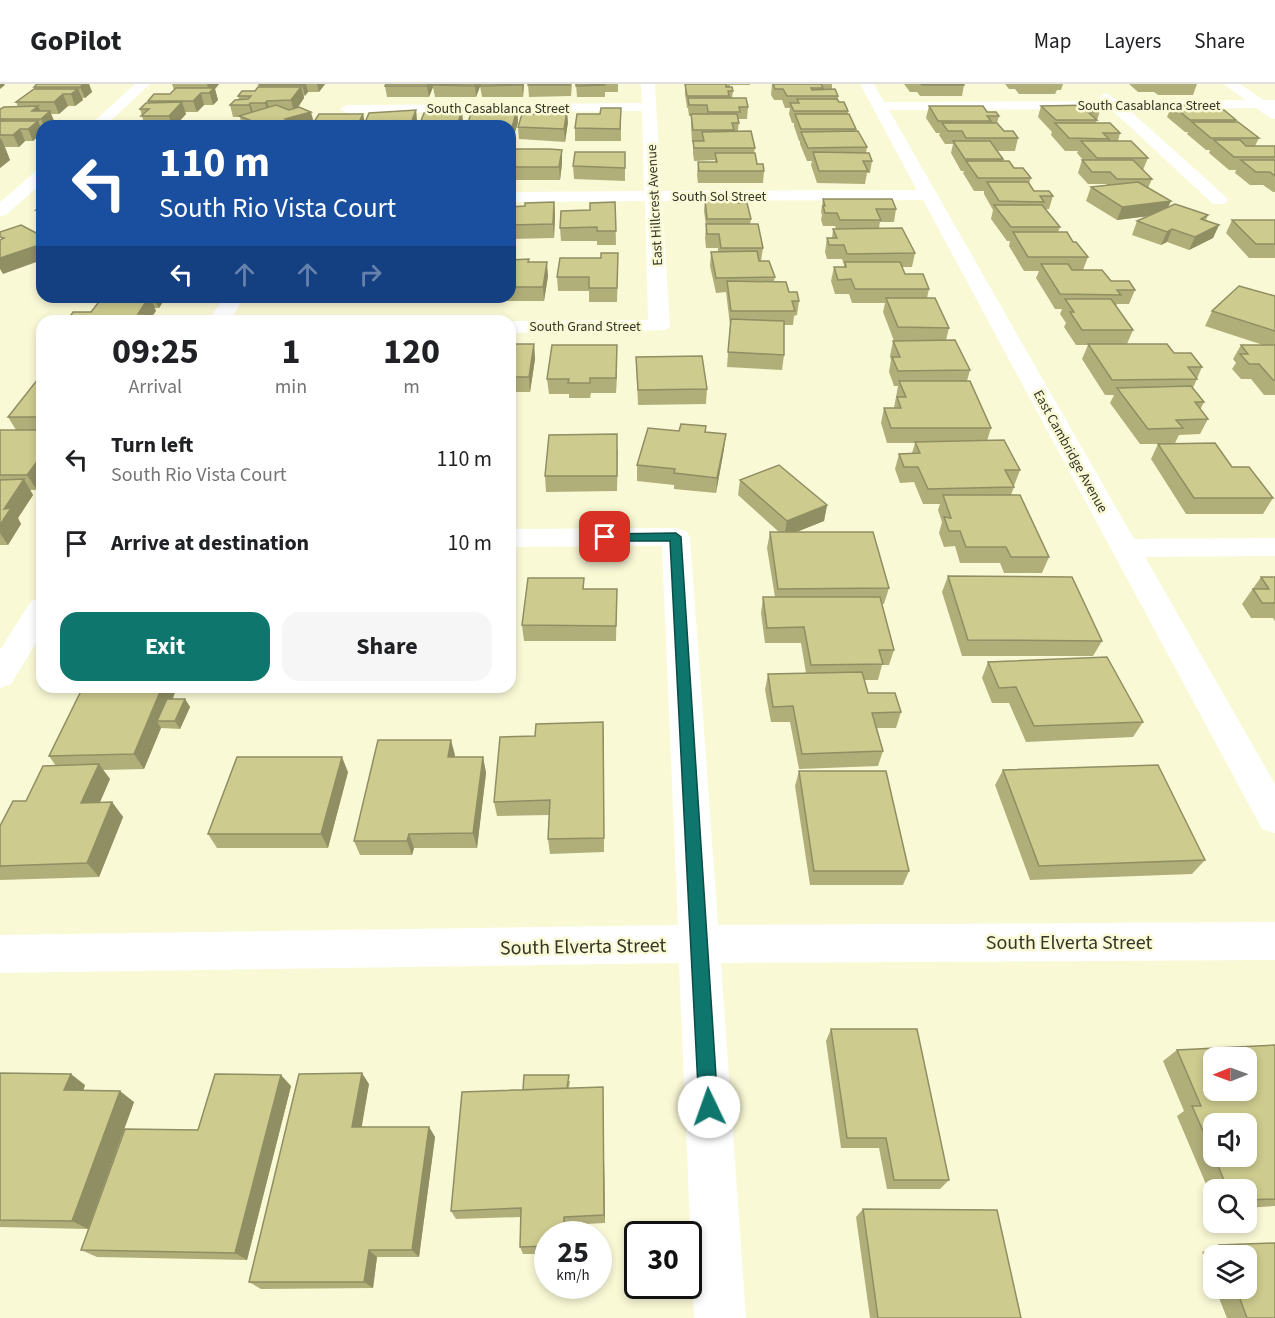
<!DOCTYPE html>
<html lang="en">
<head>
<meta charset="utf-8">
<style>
  body { margin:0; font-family:"Source Sans 3",sans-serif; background:#f6f6f6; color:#202124; height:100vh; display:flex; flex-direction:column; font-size:22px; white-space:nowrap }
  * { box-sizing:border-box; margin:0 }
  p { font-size:20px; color:#757577 }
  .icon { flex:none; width:33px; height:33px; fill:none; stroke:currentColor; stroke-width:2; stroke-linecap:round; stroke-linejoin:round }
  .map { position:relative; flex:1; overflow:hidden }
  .side { position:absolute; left:36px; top:231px; width:480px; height:378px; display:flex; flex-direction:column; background:#fff; border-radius:18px; box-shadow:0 3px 9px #0003 }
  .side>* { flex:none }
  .banner { position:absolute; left:36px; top:36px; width:480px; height:183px; border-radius:18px; box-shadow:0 3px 9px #0003; background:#1a4fa0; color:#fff; overflow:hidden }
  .needle { width:39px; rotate:269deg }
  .buttons { position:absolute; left:1203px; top:963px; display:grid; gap:12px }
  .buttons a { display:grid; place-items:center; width:54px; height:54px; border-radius:12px; background:#fff; box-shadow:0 3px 9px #0003; font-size:30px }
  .speed { position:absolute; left:534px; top:1137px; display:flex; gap:12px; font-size:30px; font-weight:700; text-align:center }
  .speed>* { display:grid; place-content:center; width:78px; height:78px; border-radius:50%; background:#fff; box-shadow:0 3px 9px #0003; line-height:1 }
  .speed small { font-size:15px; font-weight:400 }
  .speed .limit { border:3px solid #111; border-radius:9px; background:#fff; color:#111 }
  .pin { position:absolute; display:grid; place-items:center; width:51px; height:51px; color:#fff; margin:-26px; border-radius:12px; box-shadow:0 3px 9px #0006 }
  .me { position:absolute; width:66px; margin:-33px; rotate:357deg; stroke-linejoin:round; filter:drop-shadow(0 0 4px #0008) }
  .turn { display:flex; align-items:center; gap:21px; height:126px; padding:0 24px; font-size:27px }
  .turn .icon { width:78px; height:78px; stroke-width:2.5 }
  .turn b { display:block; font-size:42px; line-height:51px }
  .lanes { display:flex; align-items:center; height:57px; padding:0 24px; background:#0003; justify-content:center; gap:30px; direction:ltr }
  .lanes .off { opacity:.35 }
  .eta { display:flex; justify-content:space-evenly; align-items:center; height:102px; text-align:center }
  .eta b { font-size:36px; font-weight:700; line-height:42px }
  .button { display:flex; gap:12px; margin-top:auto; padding:12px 24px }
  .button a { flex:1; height:69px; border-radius:18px; background:#0f766e; color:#fff; font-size:24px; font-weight:700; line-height:69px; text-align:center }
  .button a+a { background:#f6f6f6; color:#202124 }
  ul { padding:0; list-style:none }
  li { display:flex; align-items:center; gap:18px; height:84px; padding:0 24px }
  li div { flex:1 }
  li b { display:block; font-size:22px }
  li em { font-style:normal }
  header { display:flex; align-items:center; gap:36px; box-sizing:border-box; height:84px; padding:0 30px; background:#fff; border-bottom:2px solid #e0e0e0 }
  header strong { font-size:28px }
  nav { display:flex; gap:33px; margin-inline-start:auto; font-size:21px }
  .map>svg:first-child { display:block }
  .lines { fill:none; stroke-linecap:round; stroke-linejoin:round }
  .street { fill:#fff; fill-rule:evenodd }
  .secondary { fill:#fff; fill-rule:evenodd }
  .wall { fill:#b0af7a }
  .shaded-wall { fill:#908e63 }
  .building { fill:#cdcb8e; stroke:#908e63; stroke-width:1.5; fill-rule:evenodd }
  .route { fill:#0f766e; stroke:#0a4d48; stroke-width:1.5 }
  .labels { text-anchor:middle; stroke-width:5; stroke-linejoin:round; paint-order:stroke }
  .far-street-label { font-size:14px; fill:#353528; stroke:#faf9d6 }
  .near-street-label { font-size:20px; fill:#353528; stroke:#faf9d6 }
</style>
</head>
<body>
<header>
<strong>GoPilot</strong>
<nav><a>Map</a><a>Layers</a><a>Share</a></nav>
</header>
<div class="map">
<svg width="1275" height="1234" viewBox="0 0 1275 1234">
  <rect width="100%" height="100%" fill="#faf9d6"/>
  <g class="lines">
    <!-- street -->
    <path class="street" d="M135 0H150L105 42H89Z
      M641 0H655L661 107 917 106 860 0H874L884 18 1102 17 1099 13 1106 9 1118 17 1275 16V24L1128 25 1225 112 1228 116 1225 120H1213L1111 25 889 26 1134 455 1275 454V472L1145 473 1275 700V749L1262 745 923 116 662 117 670 242 666 246 510 249V237L648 236 645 117 510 118V108L644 107 642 27 347 29 340 25 347 21 642 19Z
      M42 85V99L6 131 0 132V118L36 87Z
      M224 213H244L230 237H208Z
      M676 444 686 447 690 453 718 841 1275 838V876L721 879 746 1234H694L679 879 0 889V851L678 841 662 462 510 463V445Z
      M42 514V549L11 600 0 604V566L31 517Z"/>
    <!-- secondary -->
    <path class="secondary" d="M1224 0H1240L1275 24V35L1270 34Z"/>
  </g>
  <!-- wall -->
  <path class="wall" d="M37 0H89L92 8 85 14H82L83 16 75 22H68L59 30H50L55 39 51 42H42V49L33 57H25L19 63H5L10 76 0 84V35L18 23 16 18 35 5 34 3Z
    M172 0H219L215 5 218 16 213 21H204L197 28H185L186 30 175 42H140L144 39 140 25 148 19V17L170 10 174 6Z
    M260 0H325L319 8H308L304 12V14L298 24 313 38 363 30 365 39 416 26 417 38 416 42H312V40L305 42H242L240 33H233L230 21 239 16 238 12 255 7 259 3V1Z
    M524 0 523 13H482L480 2 476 13H435L433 3 429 13H387L385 2Z
    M572 0 571 12 529 13 528 1Z
    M576 0H618V8H605V13H577Z
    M685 0H750V1H730V3L733 7 732 14 748 23 747 35H739L738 47 755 64 754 69 757 80 764 87 763 99H698L697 91 698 78H715V76L694 77 693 69V58H692L691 42V32H689L688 24H687L685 10Z
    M772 0H832V6L838 12V15L839 18 848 27V30L856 45 855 47 867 63 866 69 872 77 870 89H867L865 100 817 99 811 81 812 77H807L800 60V57H799L794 42V39H792L789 30 790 24H785L782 16H774L771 11Z
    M904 0H964V1L962 12H920L917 8H910Z
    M1005 0H1063L1061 6H1057L1055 10H1019L1015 5H1009Z
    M1129 0H1197L1193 11H1158L1154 8H1138Z
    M1172 21 1218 26 1236 36 1235 38 1259 54 1255 62H1275V108H1273L1263 101H1250L1235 89 1236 86H1229L1209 69 1210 66H1206L1187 50 1188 48H1185L1167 33Z
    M929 22 987 28 999 32 997 39 1004 47 1018 54 1015 67H997L1003 75V77L1031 94 1029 99 1034 107 1053 112 1049 125H1046L1060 143 1058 148 1073 158 1088 173 1083 186 1111 197 1135 206 1129 220H1117L1116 222 1133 246 1127 260 1174 269 1202 283 1193 304 1204 318 1200 326 1208 335 1200 350 1179 351 1175 359 1232 383 1273 414 1263 430H1186L1151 375 1158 360H1140L1110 319 1114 311H1105L1082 275 1088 261H1076L1064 243 1066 239 1060 230 1062 225H1055L1036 194 1039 187H1024L1009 162 1010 157H1007L991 135 993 126 984 110V107H974L963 89 964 87H961L951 69 953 60H945L939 51 940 49H936L926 34Z
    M1041 22 1100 27 1096 39 1120 49 1118 57 1148 74 1143 86 1152 95 1148 104 1168 123 1208 131 1206 136 1219 141 1213 154 1189 166 1167 158 1161 161 1132 151 1137 137 1148 132 1117 136 1086 117 1091 103 1107 101 1106 100H1088L1078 89 1082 76H1083L1077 69 1078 67H1065L1051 51 1052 48 1038 33Z
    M621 24V57H575V44L600 30Z
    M517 26 518 38 513 55H510V42Z
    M568 38 565 58 519 55 518 43Z
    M562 66V79L560 96H511L510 81Z
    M625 68V97L574 95 573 82Z
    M705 114 738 119 751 135 750 140 763 164 761 177 775 193 774 197 799 217 797 231 794 232 793 241H784V271L782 286 727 283 730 241 726 208 716 209 710 182 711 168H718V164H706L705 154 706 142 704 127Z
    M823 115 896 125 894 138H880L879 144 915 169 912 183H902L905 190 929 205 927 214 949 244 946 256 970 286 967 297 991 344 987 357 1020 386 1014 402H1013L1014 403 1011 411 1049 473 1042 489H1004L1000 479H960L955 462 944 463 939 449 942 438 938 426 940 420H923L914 398 900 399 895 385 899 370 912 369 915 359H887L881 339 884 324H894L898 302H894L889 288 891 276 890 272 893 257H894L883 228 885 219H852L849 210H835L831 197 834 183H844V181L842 175H827L825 168 827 154H832L833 145H836L835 142H823L821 136 822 131 821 128Z
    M554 118 555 132 554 154 510 155V123L525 122Z
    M615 118 616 161H597V157H561L560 144 590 126Z
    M42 120V137L36 126Z
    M1232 136H1275V174H1249L1226 149Z
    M529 175V178L548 192 544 217H484V213H510V176Z
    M618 183 617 218H589V207H558L557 193Z
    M1275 212V311H1264L1251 295H1241L1232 285 1236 279 1233 275 1241 261H1263L1205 242 1212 227Z
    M107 213H166L159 224H154L156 227 91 228Z
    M271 213H335L332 218 272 217Z
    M348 213H409L408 219H378L377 214H348Z
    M414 213H476L475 216H444V219H415Z
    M510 260H534L535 275 530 308H510Z
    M636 273 707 305 706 320 638 321Z
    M617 276 616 309H591L590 314H569V310H549L547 295Z
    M42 295V399L37 406H30L33 411 18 434 21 440 8 461H0V346H16L8 333Z
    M706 342V348L724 365 716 409 674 405V401L637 397V381L679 347Z
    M510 349H514L516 364 512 388H510Z
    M618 366 617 407 546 408 545 392Z
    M740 396 827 421 824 437 796 448 889 504 884 520H882L894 566 889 581H882L878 596H864L868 609 901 628 896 644H877L883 667 878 682 799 685 790 638H771L765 606 768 590 806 589 801 559H765L761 529 763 513H775L767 464 770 448H779L738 411Z
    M948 492 1102 557 1093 572H962L942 508Z
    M1261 493H1275V537L1273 534H1251L1242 520Z
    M584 505H617L616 557H524L522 541Z
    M988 578 1143 638 1133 653 1026 658 1009 619H992L982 594Z
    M83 603H173L175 608 173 615H185L190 623 180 645 161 644 144 685 103 686 110 695 100 718H112L123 733 99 793 0 796V742L26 717 56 682 49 672Z
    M604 653V768L550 770 548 755 549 731 497 732 494 718Z
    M455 671 454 673H483L486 689 477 764H414L412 771H360L354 757Z
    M1003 686 1205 776 1192 790 1030 796 995 701Z
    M799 687 909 787 903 801H810L795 702Z
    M348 688 328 764H217L208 750Z
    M831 945 949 1096 940 1105H887L879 1064H841L826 957Z
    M1275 961V1122L1246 1124V1106H1214V1119L1177 1032 1184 1027 1163 977 1177 966Z
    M0 989 85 1001 83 1006 134 1018 88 1145 0 1143Z
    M570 997 569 1004 603 1003V1014L605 1139 566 1141 548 1150V1170H523L520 1163 521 1133 456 1135 451 1127 523 1006Z
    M369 1000 361 1043H429L435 1053 419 1173H377L373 1204 261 1205 249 1198Z
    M291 1002 247 1176 97 1173 81 1166 198 1046Z
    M863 1125 1021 1234H870L856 1133Z
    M1275 1159V1234H1227L1215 1204H1246V1172H1214V1199L1202 1168 1219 1161Z"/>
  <!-- shaded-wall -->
  <path class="shaded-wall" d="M0 0H4L5 1 0 5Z
    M77 0H89L92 8 85 14 80 3Z
    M207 0H219L215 5 218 16 213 21Z
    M303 0H306L308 8 305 12 302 1Z
    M317 0H325L319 8Z
    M428 0H435L433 1V3L429 13 427 2Z
    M475 0H481L476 13 475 2Z
    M522 0H524L523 13Z
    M301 3 304 14 294 28 291 16Z
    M78 5 83 16 75 22 71 10Z
    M201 9 204 21 197 28 193 17Z
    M63 10 68 22 59 30 54 18Z
    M267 17 270 28 268 31 265 19Z
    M182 18 186 30 175 42H172L169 32Z
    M250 19 254 31 252 33 249 21Z
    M38 22 43 33 50 27 55 39 51 42H44L41 35 32 27Z
    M416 26 417 38 416 42H410Z
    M462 26 463 38 462 42H457Z
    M517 26 518 38 513 55 512 43Z
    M567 26 568 38 565 58 564 45Z
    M311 28 314 39 305 42H273L285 35Z
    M363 30 365 41 357 42Z
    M38 37 42 47V49L33 57 28 45Z
    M20 45 25 57 19 63 13 51Z
    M1 54 10 76 0 84V55Z
    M562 66V79L560 96 559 83Z
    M1171 117 1165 130 1117 136 1122 123Z
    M554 118 555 132 554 154 553 140Z
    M1219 141 1213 154 1189 166 1195 153Z
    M1172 145 1167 158 1161 161 1167 148Z
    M42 160V176L3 190 0 185V174Z
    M547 178 548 192 544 217 543 203Z
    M150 213 156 227 149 237H141L138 230Z
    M154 213H166L159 224Z
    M534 260 535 275 530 308 529 293Z
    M617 261V276L616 309V294Z
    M514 349 516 364 512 388 510 372Z
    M726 350 724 365 716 409 717 394Z
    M42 371V399L37 406 27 391Z
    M24 395 33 411 18 434 21 440 8 461 0 449V441L4 425Z
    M827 421 824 437 784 453 787 437Z
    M162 603H173L175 608 164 637H157L161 644 144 685 134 670Z
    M185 615 190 623 180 645 175 637Z
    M603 638 604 653V768V754Z
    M451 656 455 671 452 689 448 673Z
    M342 673 348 688 328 764 321 750Z
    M483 673 486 689 477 764 473 749Z
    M99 680 110 695 93 734 81 719Z
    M112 718 123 733 99 793 87 779Z
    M409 750 414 764 412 771 407 757Z
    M362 989 369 1000 360 1053 352 1043Z
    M71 990 85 1001 80 1017 64 1006Z
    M281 991 291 1002 247 1176 235 1169Z
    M603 1003V1014L605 1139 604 1131Z
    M120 1007 134 1018 88 1145 72 1137Z
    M429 1043 435 1053 419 1173 412 1166Z
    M564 1133 566 1141V1150H564Z
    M369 1166 377 1173 373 1204 364 1198Z"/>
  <!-- building -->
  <path class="building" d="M37 0H84L80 3H34Z
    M260 0H303L302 1H259Z
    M386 0H428L427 2H385Z
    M434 0H475V2L433 1Z
    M481 0H522V1L480 2Z
    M528 0H570V1H528Z
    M576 0H605V1L576 2Z
    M685 0H726V3H732L733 7H728L729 12H687Z
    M773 0H821L823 4H811L812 6 835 5 838 12H787L783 5H775Z
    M921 0H964V1H922Z
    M258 3H301L291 16 267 17 265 19H250L249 21H230L235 16 248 15 251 12H238L242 7H255Z
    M176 4H214L209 9H201L193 17H148L154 10H170Z
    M34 5H78L71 10H63L54 18H16Z
    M688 14H746L748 23H739L740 28H708L707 21H689Z
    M797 15H837L839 18H844L848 27H794L790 19H799Z
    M182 18 169 32H141L149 25H140L146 19Z
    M276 21 289 26 299 23 311 28 285 35 289 37 273 42H265L239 32Z
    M1092 21 1100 27 1088 28 1097 36H1056L1041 22Z
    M1172 21H1212L1218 26H1224L1236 36H1190Z
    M38 22 32 27H50L41 35H0V25L4 23Z
    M929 22H983L987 28H996L999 32H987L991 37H938Z
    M601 24H621L620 45 575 44 577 30H600Z
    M416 26 410 42 364 41 369 29Z
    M462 26 457 42H419L424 29Z
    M472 26H517L512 43H510V42H467Z
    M536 26H567L564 45 518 43 522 30H536Z
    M319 30H363L357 42H327V41H312Z
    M691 30H737L739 39H732L734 46H693Z
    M795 30H849L856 45H801Z
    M0 37H38L28 45H20L13 51H0Z
    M145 38H169L165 42H140Z
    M1192 38H1238L1259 54H1211Z
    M942 39H997L1004 47H1013L1018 54H966L962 47H948Z
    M1055 39H1110L1120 49H1103L1109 55 1069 54Z
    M751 47 755 64H694L693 57H704L702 48Z
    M858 47 867 63 808 64 801 48Z
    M1214 56H1240L1246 62H1275V73H1234Z
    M953 57H990L1003 75H965Z
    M1081 57H1131L1148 74H1097Z
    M513 65H549L562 66 559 83H510Z
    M575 68H625V84L573 82Z
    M813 68 869 69 872 77H863L868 87H819Z
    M715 69H755L757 80H763L764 87H699L698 78H717Z
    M1082 76H1133L1152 95H1117L1110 88H1092Z
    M1241 76H1275V92L1270 88H1256Z
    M966 77H1009L1014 84H1023L1031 94H978Z
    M987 98H1028L1034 107H1049L1053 112H1040L1044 118 999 117Z
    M1138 98 1171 117 1122 123 1091 103Z
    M705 114H737L738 119H747L751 135H707Z
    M823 115H892L896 125H876L881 136H840L837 129H825L823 122H825Z
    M554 118 553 140 510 141V123L525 122V119Z
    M615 118 616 147H597V143L560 144 561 127 590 126V119Z
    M42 120V125L36 126Z
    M1175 120 1208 131 1201 135 1219 141 1195 153 1172 145 1167 148 1137 137Z
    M994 121H1042L1060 143H1011Z
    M1232 136H1275V160H1256Z
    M706 140H758L763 164H721L719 150H707Z
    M21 141 42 152V160L0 174V156L4 154 0 153V148Z
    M902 144 915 169 847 170 844 161H829L827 154H837L833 145Z
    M1013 148H1067L1073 158H1076L1088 173H1028Z
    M757 167 759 177H769L775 193 716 194 711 168Z
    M601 169H618L617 204H589V193H557L560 174H601Z
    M529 175 528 178H547L543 203H510V176Z
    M845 178H900L905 190H923L929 205H855L851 195 838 196 834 183H846Z
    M1041 180H1068L1072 186H1102L1111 197H1129L1135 206H1117L1121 211 1060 210Z
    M727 197 786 198 789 208H797L799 217H792L795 227H731Z
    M1239 202 1275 212V247L1212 227Z
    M149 213 138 230H146L141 237H67L73 228H91L102 214Z
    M886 214H935L949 244 898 243Z
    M1065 215H1111L1133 246H1082L1070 228H1074Z
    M731 235 784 237V271L728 268Z
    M955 256 970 286 898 287 892 273H900L893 257Z
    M510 260H534L529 293H510Z
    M1088 260H1167L1174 269H1191L1202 283H1188L1197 295 1112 296Z
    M552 261H617L616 294H590V299H568L569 295H547Z
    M1241 261H1275V296H1273L1259 280H1249L1240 270H1248Z
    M702 272 707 305 638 306 636 273Z
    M38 295H42V333H8Z
    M899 297H970L991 344H891L884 324H901L897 313H906Z
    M1191 302 1204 318H1195L1208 335 1176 336 1183 344 1148 345 1117 304Z
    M681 340 706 342 705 348 726 350 717 394 674 389 675 385 637 381 648 344 679 347Z
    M0 346H42V371L27 391H0Z
    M510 349H514L510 372Z
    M617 350V392H545L549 351Z
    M1004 356 1020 386H1005L1014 403 928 405 918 383H904L899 370 920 369 915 358Z
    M1215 359 1232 383H1249L1273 414H1194L1158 360Z
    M779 381 827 421 787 437 740 396Z
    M24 395 4 425 11 424 0 441V396Z
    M943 411H1020L1049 473H1011L1006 463H966L960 447H949L944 433 951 434Z
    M770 448H873L889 504 778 505Z
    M948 492 1072 493 1102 557 968 556Z
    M1261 493H1275V519H1262L1253 505H1269Z
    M528 494H584L583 505H617L616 542 522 541Z
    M763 513H880L894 566H879L883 580 811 581 804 543 767 544Z
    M1107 573 1143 638 1034 642 1016 603 999 604 988 578Z
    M862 588 868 609H895L901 628 872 629 883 667 802 670 793 622 773 623 768 590Z
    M83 603H162L134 670 49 672Z
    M167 615H185L175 637H157Z
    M603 638 604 754 548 755 550 716 494 718 500 653 535 652 536 640Z
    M378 656H451L448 673H483L473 749 409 750 407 757H354Z
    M237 673H342L321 750H208Z
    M99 680 81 719 112 718 87 779 0 782V742L13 717H26L43 682Z
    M1158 681 1205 776 1039 782 1003 686Z
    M799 687H886L909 787H814Z
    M831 945H917L949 1096H894L886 1054H847Z
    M1275 961V1115L1246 1116V1106H1228L1214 1072H1246V1040H1214V1072L1192 1022H1201L1177 966ZM1214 974H1246V1006H1214Z
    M0 989 71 990 64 1006 120 1007 72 1137 0 1136Z
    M362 989 352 1043H429L412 1166H369L364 1198H249L299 990Z
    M215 990 281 991 235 1169 81 1166 125 1045 198 1046Z
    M524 991H569L567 1004 523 1006Z
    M603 1003 604 1131 564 1133V1150H548V1162L520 1163 521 1124 451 1127 462 1008Z
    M863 1125 997 1126 1021 1234H878Z
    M1275 1159V1234H1247L1236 1204H1246V1172H1223L1219 1161Z"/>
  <!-- route -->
  <path class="route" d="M676 449 681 453 718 1023 715 1030 709 1033 702 1030 699 1023 670 457H605L599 453 605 450Z"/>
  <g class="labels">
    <!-- far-street labels -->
    <g class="far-street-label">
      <text x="1149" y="26">South Casablanca Street</text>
      <text x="498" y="29">South Casablanca Street</text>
      <text x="719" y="117">South Sol Street</text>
      <text transform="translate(654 121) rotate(-93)" y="5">East Hillcrest Avenue</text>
      <text x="585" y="247">South Grand Street</text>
      <text transform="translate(1071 367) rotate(61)" y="5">East Cambridge Avenue</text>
    </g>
    <!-- near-street labels -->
    <g class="near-street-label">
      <text x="1069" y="865">South Elverta Street</text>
      <text transform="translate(583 862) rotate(-1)" y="7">South Elverta Street</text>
    </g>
  </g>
</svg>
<div class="buttons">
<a><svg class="needle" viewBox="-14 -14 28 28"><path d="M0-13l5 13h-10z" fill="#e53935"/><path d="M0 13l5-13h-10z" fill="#757577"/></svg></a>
<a><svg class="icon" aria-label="sound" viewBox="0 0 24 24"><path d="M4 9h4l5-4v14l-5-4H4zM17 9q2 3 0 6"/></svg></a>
<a><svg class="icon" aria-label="search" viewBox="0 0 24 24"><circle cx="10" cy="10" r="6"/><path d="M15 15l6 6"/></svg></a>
<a><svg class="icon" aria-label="layers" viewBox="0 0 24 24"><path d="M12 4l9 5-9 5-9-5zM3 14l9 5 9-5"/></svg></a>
</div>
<div class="speed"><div>25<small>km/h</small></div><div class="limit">30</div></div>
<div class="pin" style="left:605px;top:453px;background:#d93025"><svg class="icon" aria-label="arrive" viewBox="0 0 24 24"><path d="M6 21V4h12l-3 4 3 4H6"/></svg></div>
<svg class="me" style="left:709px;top:1023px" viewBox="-20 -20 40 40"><circle r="19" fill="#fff"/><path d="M0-13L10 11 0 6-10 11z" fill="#0f766e"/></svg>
<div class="banner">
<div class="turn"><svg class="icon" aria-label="left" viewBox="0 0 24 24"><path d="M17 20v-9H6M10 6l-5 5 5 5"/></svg><div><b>110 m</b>South Rio Vista Court</div></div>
<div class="lanes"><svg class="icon" aria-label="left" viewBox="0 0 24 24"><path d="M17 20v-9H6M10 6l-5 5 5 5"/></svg><svg class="icon off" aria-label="ahead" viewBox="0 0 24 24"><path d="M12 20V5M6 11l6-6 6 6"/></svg><svg class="icon off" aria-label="ahead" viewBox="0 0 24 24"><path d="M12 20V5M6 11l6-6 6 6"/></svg><svg class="icon off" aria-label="right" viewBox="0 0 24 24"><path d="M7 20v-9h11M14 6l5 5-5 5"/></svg></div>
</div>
<section class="side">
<div class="eta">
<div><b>09:25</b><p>Arrival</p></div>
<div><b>1</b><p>min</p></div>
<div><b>120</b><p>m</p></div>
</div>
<ul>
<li><svg class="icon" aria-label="left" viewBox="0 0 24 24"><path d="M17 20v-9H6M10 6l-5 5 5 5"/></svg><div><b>Turn left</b><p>South Rio Vista Court</p></div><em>110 m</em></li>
<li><svg class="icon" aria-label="arrive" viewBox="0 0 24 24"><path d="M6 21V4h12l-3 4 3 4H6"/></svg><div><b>Arrive at destination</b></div><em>10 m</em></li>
</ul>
<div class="button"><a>Exit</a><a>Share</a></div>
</section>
</div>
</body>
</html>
